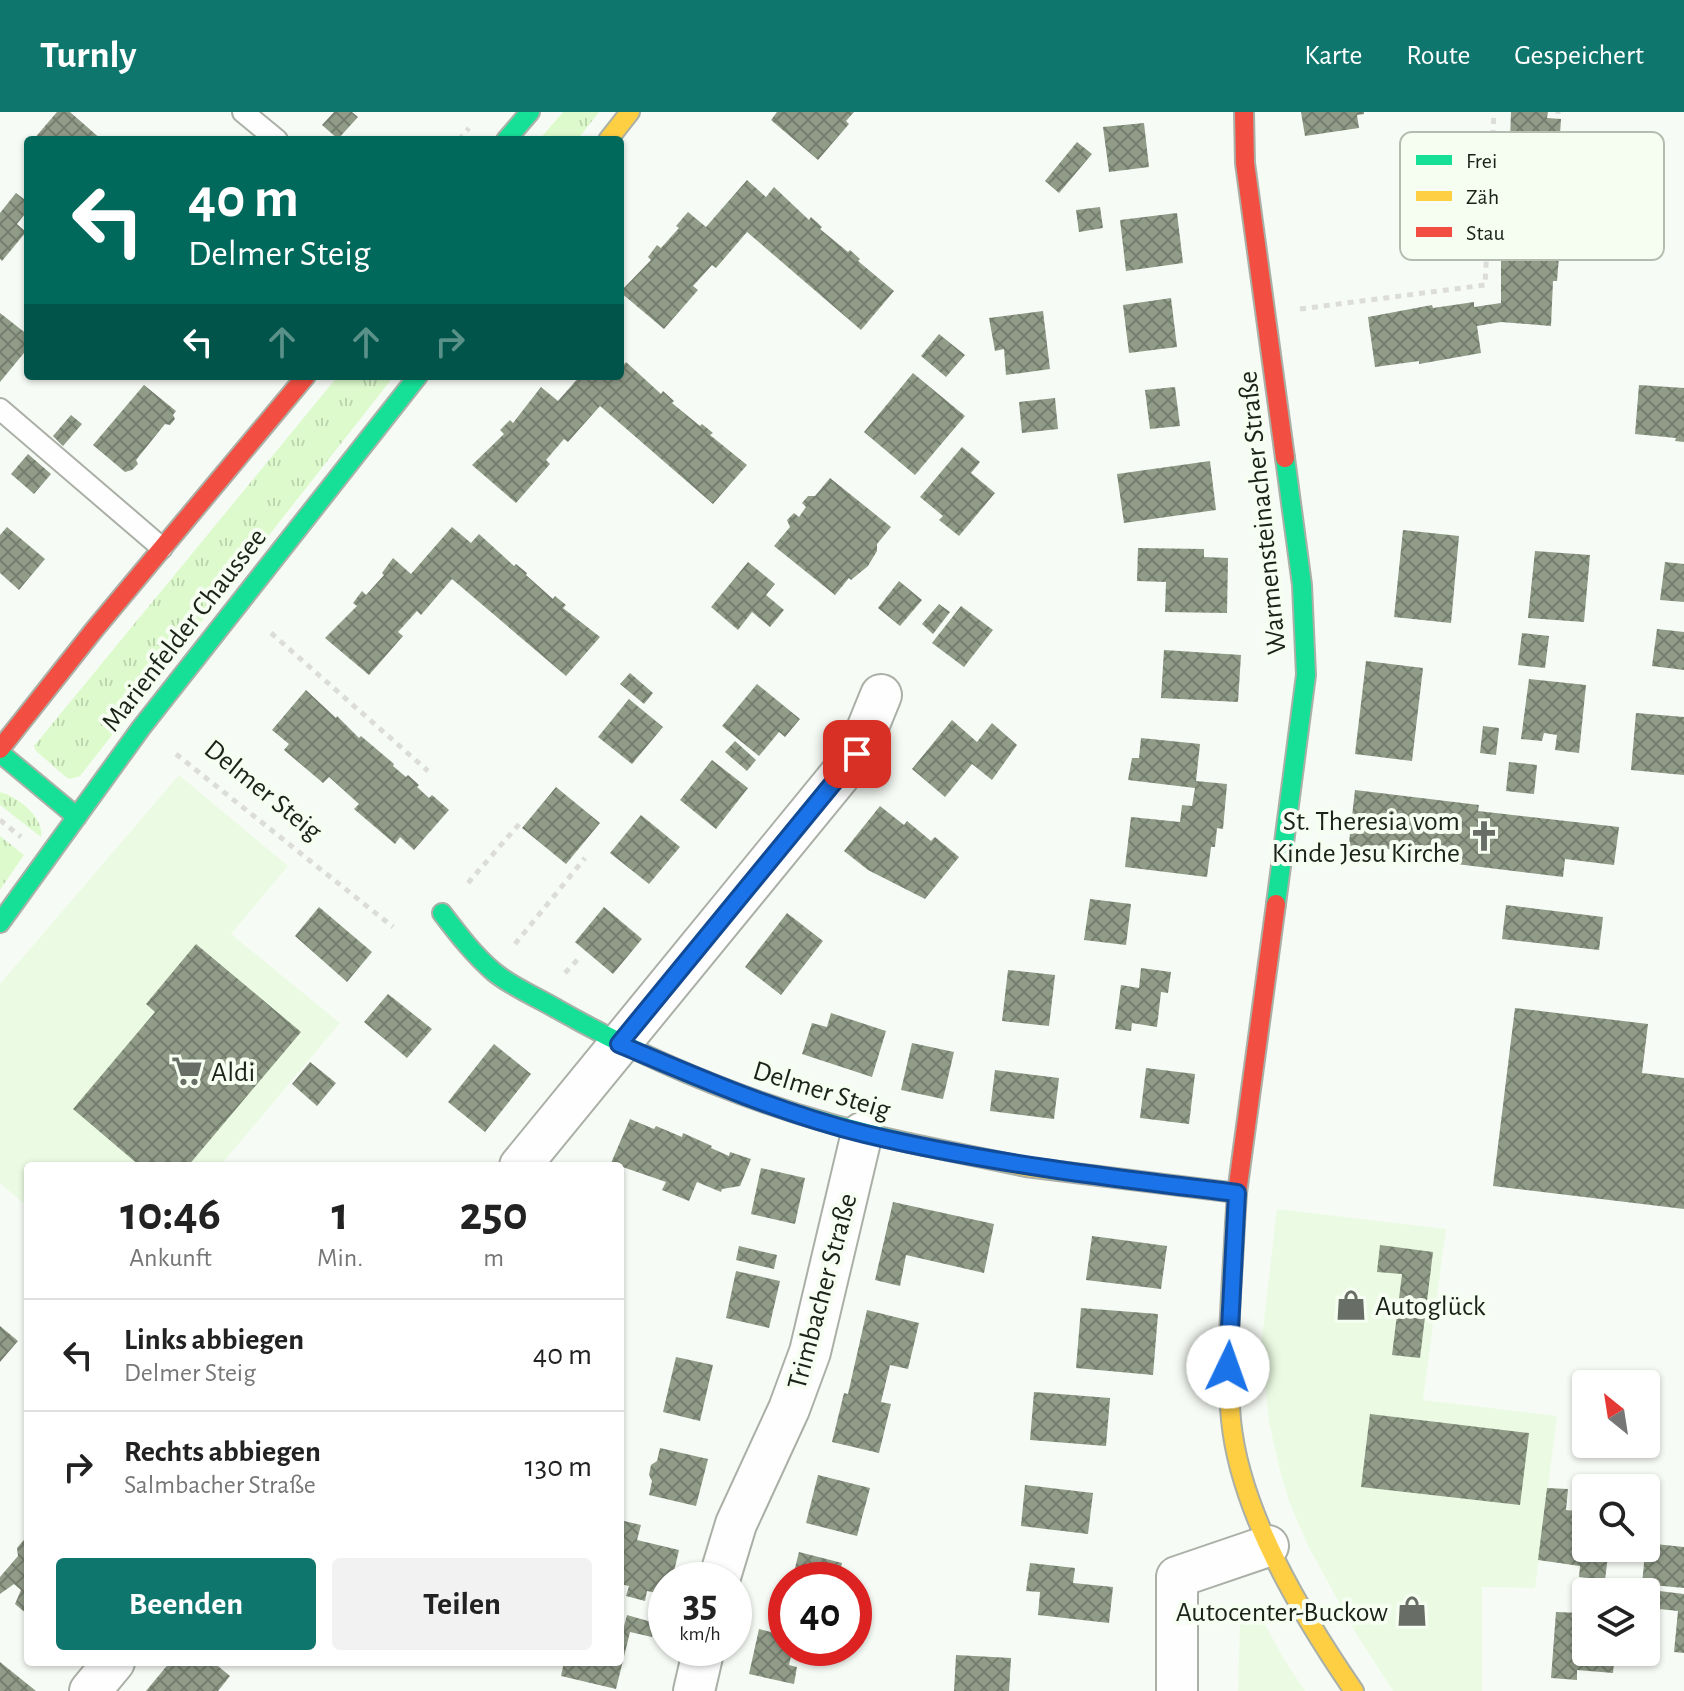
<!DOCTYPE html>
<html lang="de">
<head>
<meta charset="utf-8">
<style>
  body { margin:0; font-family:"Alegreya Sans",sans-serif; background:#f2f2f2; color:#222; height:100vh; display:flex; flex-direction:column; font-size:30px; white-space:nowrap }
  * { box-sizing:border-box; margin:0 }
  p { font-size:26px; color:#767676 }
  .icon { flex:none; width:44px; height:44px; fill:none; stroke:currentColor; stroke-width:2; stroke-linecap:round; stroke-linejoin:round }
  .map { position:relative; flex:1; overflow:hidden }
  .panel { position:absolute; left:24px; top:1050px; width:600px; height:504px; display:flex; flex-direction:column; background:#fff; border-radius:8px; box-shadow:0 2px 6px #0004 }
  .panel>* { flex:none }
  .hud { position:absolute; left:24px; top:24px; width:600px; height:244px; border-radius:8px; box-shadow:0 2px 6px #0004; background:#00695c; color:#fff; overflow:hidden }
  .needle { width:52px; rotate:330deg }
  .fabs { position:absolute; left:1572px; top:1258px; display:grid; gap:16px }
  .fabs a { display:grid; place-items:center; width:88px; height:88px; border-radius:8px; background:#fff; box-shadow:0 2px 6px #0004; font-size:40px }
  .speed { position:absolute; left:648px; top:1450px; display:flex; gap:16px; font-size:40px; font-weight:700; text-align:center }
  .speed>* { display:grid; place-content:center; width:104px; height:104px; border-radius:50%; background:#fff; box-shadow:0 2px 6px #0004; line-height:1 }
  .speed small { font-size:20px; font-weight:400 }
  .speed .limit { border:12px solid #d22; background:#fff; color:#111 }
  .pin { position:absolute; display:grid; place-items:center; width:68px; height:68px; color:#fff; margin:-34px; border-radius:16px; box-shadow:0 4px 12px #0006 }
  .me { position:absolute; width:88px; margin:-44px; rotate:3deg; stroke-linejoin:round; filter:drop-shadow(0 0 6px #0008) }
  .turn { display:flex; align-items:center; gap:28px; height:168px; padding:0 32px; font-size:36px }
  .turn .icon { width:104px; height:104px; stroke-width:2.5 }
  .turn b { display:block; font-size:56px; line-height:68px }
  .lanes { display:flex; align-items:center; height:76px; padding:0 32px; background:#0003; justify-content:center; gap:40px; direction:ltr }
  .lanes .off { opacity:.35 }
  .eta { display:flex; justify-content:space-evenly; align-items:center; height:136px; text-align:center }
  .eta b { font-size:48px; font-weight:700; line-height:56px }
  .action { display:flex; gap:16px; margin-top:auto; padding:16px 32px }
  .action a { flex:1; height:92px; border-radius:8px; background:#0f766e; color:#fff; font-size:32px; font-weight:700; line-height:92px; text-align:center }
  .action a+a { background:#f2f2f2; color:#222 }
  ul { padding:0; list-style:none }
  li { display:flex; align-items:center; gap:24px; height:112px; padding:0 32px; border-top:2px solid #e0e0e0 }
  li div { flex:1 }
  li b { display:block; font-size:30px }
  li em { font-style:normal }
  header { display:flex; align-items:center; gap:48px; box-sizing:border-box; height:112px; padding:0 40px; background:#0f766e; color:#fff }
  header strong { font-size:38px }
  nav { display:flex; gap:44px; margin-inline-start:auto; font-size:28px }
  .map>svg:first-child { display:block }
  .built { fill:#ebfbe3 }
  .grass { fill:url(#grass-tufts) }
  .building { fill:url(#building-cross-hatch) }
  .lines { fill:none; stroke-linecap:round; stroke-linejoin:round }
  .lane-casing { stroke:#abb0a7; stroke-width:24 }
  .street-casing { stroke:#abb0a7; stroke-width:44 }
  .fast-casing { stroke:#abb0a7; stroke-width:22 }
  .slow-casing { stroke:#abb0a7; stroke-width:22 }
  .jam-casing { stroke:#abb0a7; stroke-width:22 }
  .path { stroke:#dcdddb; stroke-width:5; stroke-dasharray:6 6; stroke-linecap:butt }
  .lane { stroke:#fefefe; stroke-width:20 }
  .street { stroke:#fefefe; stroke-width:40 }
  .fast { stroke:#16e098; stroke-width:18 }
  .slow { stroke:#ffcf43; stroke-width:18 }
  .jam { stroke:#f24e42; stroke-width:18 }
  .route-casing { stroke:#114b97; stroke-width:20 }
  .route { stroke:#1a73e8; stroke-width:14 }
  .labels { text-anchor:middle; stroke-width:8; stroke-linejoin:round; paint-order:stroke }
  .street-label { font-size:28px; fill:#1b2217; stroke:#f6fef2 }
  .poi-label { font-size:28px; fill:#1b2217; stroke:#f6fef2; text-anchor:end }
  .key { fill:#f6fef2; stroke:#b4bcb0; stroke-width:2 }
  .key-label { font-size:22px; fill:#1b2217 }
</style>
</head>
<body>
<header>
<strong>Turnly</strong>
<nav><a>Karte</a><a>Route</a><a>Gespeichert</a></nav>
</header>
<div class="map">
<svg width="1684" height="1579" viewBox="0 0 1684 1579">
  <defs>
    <pattern id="grass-tufts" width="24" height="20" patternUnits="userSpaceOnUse" patternTransform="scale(2)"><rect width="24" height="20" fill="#ddfacd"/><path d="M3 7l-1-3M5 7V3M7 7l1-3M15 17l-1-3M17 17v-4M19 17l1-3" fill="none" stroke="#bdd6af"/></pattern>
    <pattern id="building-cross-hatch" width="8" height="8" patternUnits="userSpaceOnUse" patternTransform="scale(2)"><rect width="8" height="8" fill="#909b88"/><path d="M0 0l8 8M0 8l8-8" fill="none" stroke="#757e6e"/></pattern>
  </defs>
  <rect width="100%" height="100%" fill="#f7fbf5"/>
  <!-- built -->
  <path class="built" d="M179 663 288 754 231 822 340 911 220 1054H28V1095L0 1071V872Z
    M1277 1097 1446 1117 1423 1288 1557 1304 1535 1476 1482 1475V1579H1393L1357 1523 1308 1434 1288 1387 1279 1354 1269 1310 1265 1270 1257 1268Z
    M1258 1500 1284 1547 1305 1579H1238L1240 1511Z"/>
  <!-- grass -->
  <path class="grass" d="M563 0H599L577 28H539Z
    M338 264H394L80 664 70 667 66 665 36 639 34 634Z
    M0 680C17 684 45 706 41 725L0 693Z
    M0 724 24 743 0 778Z"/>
  <!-- building -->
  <path class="building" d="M57 0H70L102 28H33Z
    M334 0H352L358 5 338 27 322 13Z
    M777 0H854L846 9 849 12 818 48 771 8Z
    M1301 0H1364V2L1357 3 1359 16 1305 24Z
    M1511 0H1548L1547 6 1561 7 1558 53H1563L1556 133H1560L1557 169H1553L1551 214 1501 210 1477 214 1481 241 1419 252V249L1375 255 1368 205 1432 193 1433 196 1474 190V195L1501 191V147L1505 148 1508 72H1504L1505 57H1509Z
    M1144 11 1149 55 1109 60 1103 15Z
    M1077 30 1092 42 1059 81 1045 69Z
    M747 68 766 85 774 75 809 108 811 105 822 115 820 117 848 140 850 138 860 147 858 149 894 179 861 218 747 120 716 156 712 153 693 174 698 178 664 217 620 180 651 148 648 145 657 133 661 136 679 116 676 114 688 100 706 115Z
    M16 81 28 90V98L17 112 26 120 2 149 0 147V101Z
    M1100 95 1103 116 1079 120 1076 98Z
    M1177 101 1183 151 1126 159 1120 108Z
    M1171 186 1177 235 1129 241 1123 193Z
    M1043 199 1050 257 1006 263 1004 237 995 239 989 206Z
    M0 201 28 223V236L0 270Z
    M939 222 965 243 946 265 921 244Z
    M626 250 661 282 663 279 674 289 672 291 700 314 702 312 713 321 710 323 747 353 713 392 600 294 568 330 564 327 546 348 550 352 516 391 472 353 504 322 500 318 510 308 513 311 541 275 558 289 580 264H620V257Z
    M913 261 965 304 915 363 864 320Z
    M144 273 176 299 173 303 175 307 170 313 165 312 136 348 138 352 132 358 125 360 93 333Z
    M1639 273 1684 276V330L1675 329 1676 326 1635 322Z
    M1175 275 1180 314 1150 317 1145 278Z
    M1055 286 1058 317 1022 321 1019 290Z
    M71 303 82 312 63 334 53 324Z
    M962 335 980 350 971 361 995 381 959 424 939 408 943 404 920 385Z
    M28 342 51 362 34 382 11 362Z
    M1210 349 1216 398 1124 411 1117 362Z
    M830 366 891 415 877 432V439L868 454 851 468 849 466 835 483 774 434 790 415 787 408 794 401 799 405 806 395 802 391 808 384H815Z
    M7 415 45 447 19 478 0 461V423Z
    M452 415 471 431 479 422 514 454 516 452 527 461 526 463 553 487 555 484 566 493 563 496 600 525 566 564 452 467 421 503 417 499 398 520 403 524 369 563 325 526 357 494 353 491 362 479 366 483 384 463 382 461 393 446 411 462Z
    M1403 418 1459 424 1451 511 1394 505Z
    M1138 436 1204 437V445L1228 446 1227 501 1165 500 1166 470 1137 469Z
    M1535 439 1590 443 1584 510 1528 506Z
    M748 450 775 472 766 483 784 498 770 515 752 500 738 518 711 495Z
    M1665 450 1684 452V490L1660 488Z
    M899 469 922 488 900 514 878 496Z
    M939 492 950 500 933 522 922 512Z
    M961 494 993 518 964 555 932 531Z
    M1657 517 1684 520V558L1652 554Z
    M1522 521 1549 524 1545 556 1518 553Z
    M1164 538 1241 543 1238 590 1161 586Z
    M1366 549 1423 556 1412 649 1355 642Z
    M630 561 653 581 644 592 620 572Z
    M1529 567 1586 573 1579 641 1555 638 1557 623 1544 621 1542 629 1521 627Z
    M757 572 800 607 785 625 779 620 759 644 722 614Z
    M306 578 336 606 337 604 359 626 361 624 394 652 393 654 406 665 408 663 419 673 417 675 429 686 432 683 449 698 414 738 400 725 395 732 354 697 359 692 329 665 323 671 284 638 289 632 272 618Z
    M629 587 663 615 632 652 598 625Z
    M1636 601 1684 605V663L1631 658Z
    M952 608 977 630 992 611 1017 633 992 668 972 652 945 685 912 657Z
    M1483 614 1499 616 1496 643 1480 641Z
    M1141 626 1200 632 1196 669 1227 672 1223 717 1217 716 1215 735H1211L1207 765 1125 755 1131 705 1180 710 1182 693 1192 694 1195 676 1128 668 1132 646H1139Z
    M735 629 756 648 747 659 725 640Z
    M712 648 748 676 716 717 680 688Z
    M1509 650 1537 653 1534 682 1506 679Z
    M556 675 600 711 566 752 522 716Z
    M1355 678 1479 693 1478 699 1619 715 1614 753 1565 747 1563 765 1440 750 1441 744 1365 734 1364 741 1348 739Z
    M880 694 904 713 907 709 931 729 935 725 959 745 925 787 868 758 844 739Z
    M641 703 680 735 649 772 610 741Z
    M1090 787 1131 792 1126 833 1084 828Z
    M1506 793 1603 805 1599 838 1502 827Z
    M319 795 372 840 347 870 295 824Z
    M604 795 642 827 613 862 575 830Z
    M787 801 823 829 781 883 745 855Z
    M196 832 301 920 188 1054H140L73 997 155 900 146 892Z
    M1141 856 1171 860 1168 881 1161 880 1157 915 1132 911 1131 919 1115 917 1121 873 1139 876Z
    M1008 858 1055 863 1049 914 1002 909Z
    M388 882 432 917 407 946 364 910Z
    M1515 896 1648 912 1642 961 1684 966V1097L1493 1074Z
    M831 901 886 919 872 965 802 942 812 911 827 915Z
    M912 931 954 940 943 987 901 978Z
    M494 932 531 962 485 1020 448 990Z
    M310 950 336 971 317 994 292 972Z
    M1146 956 1195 962 1189 1012 1140 1006Z
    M995 958 1059 966 1054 1007 990 999Z
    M630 1007 654 1017 656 1014 682 1025 683 1021 712 1034 711 1036 729 1044 730 1040 751 1047 740 1074 722 1077 721 1080 697 1070 689 1089 662 1078 666 1070 611 1051Z
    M761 1056 805 1066 795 1112 751 1102Z
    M893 1090 994 1112 984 1161 906 1143 900 1174 875 1168Z
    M1092 1124 1167 1134 1161 1177 1086 1168Z
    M1380 1133 1433 1140 1420 1246 1392 1243 1402 1162 1377 1160Z
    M739 1134 777 1143 774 1157 736 1148Z
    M736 1159 780 1169 769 1216 726 1206Z
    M1081 1196 1158 1202 1153 1263 1076 1256Z
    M867 1198 919 1211 908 1257 890 1253 881 1290 891 1292 879 1341 832 1330 844 1281 848 1282Z
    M0 1214 18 1229 0 1250Z
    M676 1245 713 1253 700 1309 663 1300Z
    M1034 1280 1110 1286 1106 1334 1030 1328Z
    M1370 1302 1529 1321 1520 1393 1361 1375Z
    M660 1336 708 1347 696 1394 649 1383 652 1369 649 1363 651 1353 657 1349Z
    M818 1363 870 1376 857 1424 806 1411Z
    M1025 1373 1093 1381 1088 1422 1021 1414Z
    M1547 1376 1568 1377 1566 1398 1586 1400V1436H1609L1605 1468 1579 1465 1580 1454 1538 1448Z
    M620 1408 641 1413 637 1428 679 1438 672 1468H666V1483L647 1479 645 1489 626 1484 629 1474 620 1472Z
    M28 1423V1503L15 1492 21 1478 14 1472 0 1482V1465L18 1444 17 1436Z
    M1646 1431 1684 1435V1476L1642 1472Z
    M799 1440 842 1451 838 1468H792Z
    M1030 1451 1075 1456 1073 1471 1113 1475 1109 1511 1038 1503 1040 1480 1026 1479Z
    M1651 1478 1684 1482V1541L1674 1540 1678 1499 1650 1496Z
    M1556 1500 1582 1501 1581 1506H1586V1540H1615L1613 1561 1577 1558V1568L1551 1566Z
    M627 1503 655 1511 652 1525 630 1520 616 1577 561 1564 564 1550H620V1518H623Z
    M759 1517 786 1524V1536H793L789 1553 797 1555 794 1572 749 1562Z
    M956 1543 1011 1546 1009 1579H954Z
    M0 1550 36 1579H0Z
    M170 1550H213L230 1564 218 1579H146Z"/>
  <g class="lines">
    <defs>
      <path id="lane" d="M243 0 277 28
        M0 297 162 436"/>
      <path id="street" d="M520 1054 857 642 881 583
        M719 1468 736 1412 789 1297 810 1240 862 1021
        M90 1579 114 1550
        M694 1579 704 1536
        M1177 1579V1465L1268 1434"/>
      <path id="fast" d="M506 28 530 0
        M0 641 77 705
        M1276 792 1306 563 1302 473 1285 346
        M442 801C458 822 474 843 494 860 512 875 537 885 557 897 666 959 786 1005 909 1031
        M0 811 141 616 418 264"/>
      <path id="slow" d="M608 28 630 0
        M909 1031 1026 1055 1237 1081
        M1235 1112C1232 1177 1225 1243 1231 1308 1240 1401 1302 1503 1354 1579"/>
      <path id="jam" d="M1244 0 1245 51 1285 346
        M0 637 94 518 306 264
        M1235 1112 1237 1081 1276 792"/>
    </defs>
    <!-- lane casing -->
    <use href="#lane" class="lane-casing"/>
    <!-- street casing -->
    <use href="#street" class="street-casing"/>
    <!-- fast casing -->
    <use href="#fast" class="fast-casing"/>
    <!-- slow casing -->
    <use href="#slow" class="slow-casing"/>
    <!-- jam casing -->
    <use href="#jam" class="jam-casing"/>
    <!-- path -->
    <path class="path" d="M1558 2V0
      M459 28 469 16
      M1300 197 1485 173 1494 0
      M271 521 428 659
      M176 642 393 815
      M0 708 21 725
      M468 771 520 711
      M515 832 585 746
      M565 861 581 844"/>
    <!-- lane -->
    <use href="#lane" class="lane"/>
    <!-- street -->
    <use href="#street" class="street"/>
    <!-- fast -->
    <use href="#fast" class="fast"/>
    <!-- slow -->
    <use href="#slow" class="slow"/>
    <!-- jam -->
    <use href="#jam" class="jam"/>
  </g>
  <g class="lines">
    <defs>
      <path id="route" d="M857 642 619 932C699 966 780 1001 865 1022 987 1051 1112 1066 1237 1081L1228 1255"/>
    </defs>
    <!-- route casing -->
    <use href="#route" class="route-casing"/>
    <!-- route -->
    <use href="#route" class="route"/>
  </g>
  <!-- icons -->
  <defs>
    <symbol id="church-bare" viewBox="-9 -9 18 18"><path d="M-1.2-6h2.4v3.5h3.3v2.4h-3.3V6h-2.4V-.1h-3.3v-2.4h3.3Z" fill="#686e65" stroke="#f6fef2" stroke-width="2.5" paint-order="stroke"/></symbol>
    <symbol id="supermarket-bare" viewBox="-9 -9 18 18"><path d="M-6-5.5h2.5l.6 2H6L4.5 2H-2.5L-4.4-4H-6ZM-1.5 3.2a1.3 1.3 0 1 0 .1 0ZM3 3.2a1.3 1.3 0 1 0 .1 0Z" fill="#686e65" stroke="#f6fef2" stroke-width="2.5" paint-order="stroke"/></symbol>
    <symbol id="shop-bare" viewBox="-9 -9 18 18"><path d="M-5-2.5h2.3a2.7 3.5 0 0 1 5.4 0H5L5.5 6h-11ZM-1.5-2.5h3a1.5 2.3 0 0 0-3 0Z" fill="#686e65" stroke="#f6fef2" stroke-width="2.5" paint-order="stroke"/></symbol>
  </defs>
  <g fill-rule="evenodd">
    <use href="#church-bare" x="1462" y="702" width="44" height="44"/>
    <use href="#supermarket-bare" x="165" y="937" width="44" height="44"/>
    <use href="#shop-bare" x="1329" y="1171" width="44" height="44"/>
    <use href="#shop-bare" x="1390" y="1477" width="44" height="44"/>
  </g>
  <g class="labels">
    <!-- street labels -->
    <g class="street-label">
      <text transform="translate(1261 401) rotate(-96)" y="10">Warmensteinacher Straße</text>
      <text transform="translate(183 517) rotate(-52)" y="10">Marienfelder Chaussee</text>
      <text transform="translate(264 677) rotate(39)" y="10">Delmer Steig</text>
      <text transform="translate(822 977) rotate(17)" y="10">Delmer Steig</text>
      <text transform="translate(821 1179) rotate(-75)" y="10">Trimbacher Straße</text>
    </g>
    <!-- poi labels -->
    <g class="poi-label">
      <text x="1460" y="718">St. Theresia vom<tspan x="1460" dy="32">Kinde Jesu Kirche</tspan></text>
      <text x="211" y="969" text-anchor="start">Aldi</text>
      <text x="1375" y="1203" text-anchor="start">Autoglück</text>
      <text x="1388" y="1509">Autocenter-Buckow</text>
    </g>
  </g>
  <!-- legend -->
  <rect x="1400" y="20" width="264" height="128" rx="12" class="key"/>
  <rect x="1416" y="43" width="36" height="10" fill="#16e098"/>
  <rect x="1416" y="79" width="36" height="10" fill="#ffcf43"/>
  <rect x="1416" y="115" width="36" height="10" fill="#f24e42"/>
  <g class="key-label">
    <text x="1466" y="56">Frei</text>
    <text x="1466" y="92">Zäh</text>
    <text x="1466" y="128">Stau</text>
  </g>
</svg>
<div class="fabs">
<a><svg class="needle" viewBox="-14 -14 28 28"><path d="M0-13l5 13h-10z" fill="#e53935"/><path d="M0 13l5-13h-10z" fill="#767676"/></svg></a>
<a><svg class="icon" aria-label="search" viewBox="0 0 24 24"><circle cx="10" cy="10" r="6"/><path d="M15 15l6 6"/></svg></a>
<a><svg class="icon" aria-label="layers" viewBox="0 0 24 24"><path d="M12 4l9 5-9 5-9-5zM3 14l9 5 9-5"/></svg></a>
</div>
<div class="speed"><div>35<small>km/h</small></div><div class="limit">40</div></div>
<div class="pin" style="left:857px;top:642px;background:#d93025"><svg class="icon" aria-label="arrive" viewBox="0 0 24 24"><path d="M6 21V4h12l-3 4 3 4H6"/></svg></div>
<svg class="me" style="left:1228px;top:1255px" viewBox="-20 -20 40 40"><circle r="19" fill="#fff"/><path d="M0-13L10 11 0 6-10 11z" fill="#1a73e8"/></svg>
<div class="hud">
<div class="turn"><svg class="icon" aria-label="left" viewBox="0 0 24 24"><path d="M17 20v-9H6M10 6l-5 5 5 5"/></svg><div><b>40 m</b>Delmer Steig</div></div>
<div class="lanes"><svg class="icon" aria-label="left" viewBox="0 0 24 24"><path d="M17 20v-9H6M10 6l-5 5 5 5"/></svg><svg class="icon off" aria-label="ahead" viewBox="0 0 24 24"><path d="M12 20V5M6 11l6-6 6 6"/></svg><svg class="icon off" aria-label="ahead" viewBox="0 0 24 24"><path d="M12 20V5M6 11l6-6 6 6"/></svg><svg class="icon off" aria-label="right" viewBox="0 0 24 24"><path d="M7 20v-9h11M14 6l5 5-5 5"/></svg></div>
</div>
<section class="panel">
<div class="eta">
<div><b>10:46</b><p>Ankunft</p></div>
<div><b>1</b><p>Min.</p></div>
<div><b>250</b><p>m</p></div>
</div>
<ul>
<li><svg class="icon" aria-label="left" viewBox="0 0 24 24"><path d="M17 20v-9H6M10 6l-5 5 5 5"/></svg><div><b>Links abbiegen</b><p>Delmer Steig</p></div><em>40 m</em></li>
<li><svg class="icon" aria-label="right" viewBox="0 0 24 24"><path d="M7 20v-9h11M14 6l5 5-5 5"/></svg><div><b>Rechts abbiegen</b><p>Salmbacher Straße</p></div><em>130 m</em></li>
</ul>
<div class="action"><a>Beenden</a><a>Teilen</a></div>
</section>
</div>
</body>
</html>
